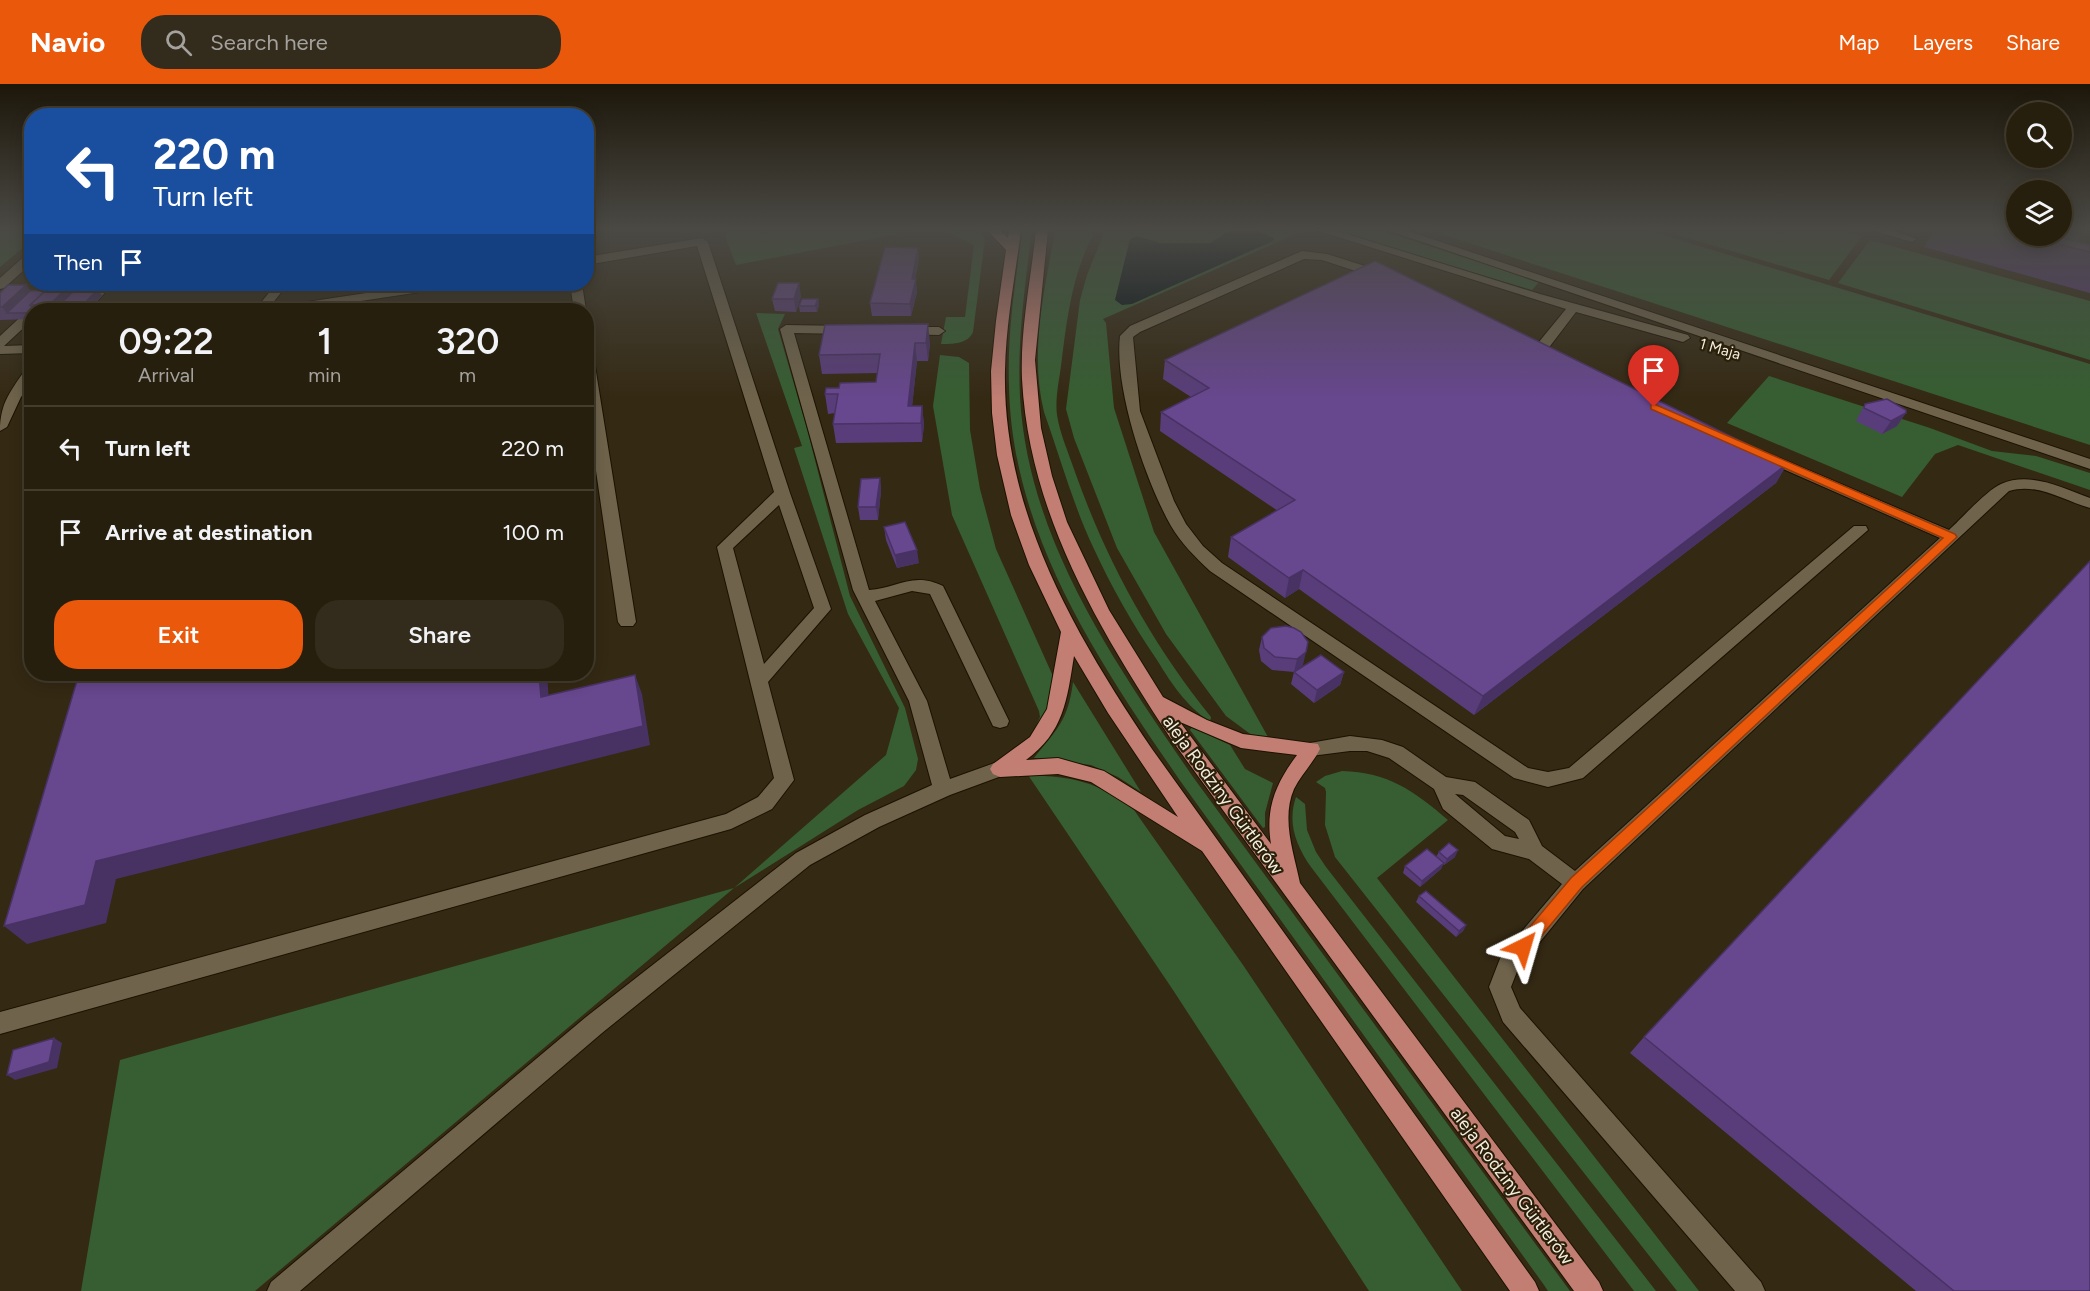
<!DOCTYPE html>
<html lang="en">
<head>
<meta charset="utf-8">
<style>
  body { margin:0; font-family:Figtree,sans-serif; background:#332c1c; color:#f1f3f6; height:100vh; display:flex; flex-direction:column; font-size:22px; white-space:nowrap }
  * { box-sizing:border-box; margin:0 }
  p { font-size:20px; color:#a4a29e }
  .icon { flex:none; width:33px; height:33px; fill:none; stroke:currentColor; stroke-width:2; stroke-linecap:round; stroke-linejoin:round }
  .map { position:relative; flex:1; overflow:hidden }
  .panel { position:absolute; left:24px; top:219px; width:570px; height:378px; display:flex; flex-direction:column; background:#271f0e; border-radius:24px; box-shadow:0 3px 15px #0003,0 0 0 2px #433d2e }
  .panel>* { flex:none }
  .banner { position:absolute; left:24px; top:24px; width:570px; height:183px; border-radius:24px; box-shadow:0 3px 15px #0003,0 0 0 2px #433d2e; background:#1a4fa0; color:#fff; overflow:hidden }
  .controls { position:absolute; left:2006px; top:18px; display:grid; gap:12px }
  .controls a { display:grid; place-items:center; width:66px; height:66px; border-radius:50%; background:#271f0e; box-shadow:0 3px 15px #0003,0 0 0 2px #433d2e; font-size:30px }
  .pin { position:absolute; display:grid; place-items:center; width:51px; height:51px; color:#fff; margin:-62px -26px; border-radius:50% 50% 50% 0; rotate:-45deg; box-shadow:0 0 6px #0007 }
  .pin .icon { rotate:45deg }
  .me { position:absolute; width:66px; margin:-33px; rotate:40deg; stroke-linejoin:round; filter:drop-shadow(0 0 4px #0008) }
  .turn { display:flex; align-items:center; gap:21px; height:126px; padding:0 30px; font-size:27px }
  .turn .icon { width:78px; height:78px; stroke-width:2.5 }
  .turn b { display:block; font-size:42px; line-height:51px }
  .then { display:flex; align-items:center; height:57px; padding:0 30px; background:#0003; gap:12px; font-size:22px }
  .eta { display:flex; justify-content:space-evenly; align-items:center; height:102px; text-align:center }
  .eta b { font-size:36px; font-weight:600; line-height:42px }
  .primary-button { display:flex; gap:12px; margin-top:auto; padding:12px 30px }
  .primary-button a { flex:1; height:69px; border-radius:24px; background:#ea580c; color:#fff; font-size:24px; font-weight:600; line-height:69px; text-align:center }
  .primary-button a+a { background:#332c1c; color:#f1f3f6 }
  ul { padding:0; list-style:none }
  li { display:flex; align-items:center; gap:18px; height:84px; padding:0 30px; border-top:2px solid #433d2e }
  li div { flex:1 }
  li b { display:block; font-size:22px }
  li em { font-style:normal }
  header { display:flex; align-items:center; gap:36px; box-sizing:border-box; height:84px; padding:0 30px; background:#ea580c; color:#fff }
  header strong { font-size:28px }
  nav { display:flex; gap:33px; margin-inline-start:auto; font-size:21px }
  .search { width:420px; height:54px; background:#332c1c; display:flex; align-items:center; gap:15px; box-sizing:border-box; padding:0 21px; border-radius:24px; color:#a4a29e; font-size:22px }
  .map>svg:first-child { display:block }
  .green { fill:#365e32 }
  .water { fill:#051218 }
  .lines { fill:none; stroke-linecap:round; stroke-linejoin:round }
  .minor-casing { stroke:#1c1200; stroke-width:2 }
  .major-casing { stroke:#1c1200; stroke-width:2 }
  .minor { fill:#6f634b; fill-rule:evenodd }
  .major { fill:#c27e73; fill-rule:evenodd }
  .wall { fill:#593d7a }
  .shaded-wall { fill:#483263 }
  .building { fill:#67478e; stroke:#483263; stroke-width:1.5 }
  .route { fill:#ea580c; stroke:#983908; stroke-width:1.5 }
  .labels { text-anchor:middle; stroke-width:4.5; stroke-linejoin:round; paint-order:stroke }
  .far-street-label { font-size:15px; fill:#f5eee0; stroke:#2a2009 }
  .street-label { font-size:18px; fill:#f5eee0; stroke:#2a2009 }
</style>
</head>
<body>
<header>
<strong>Navio</strong>
<div class="search"><svg class="icon" aria-label="search" viewBox="0 0 24 24"><circle cx="10" cy="10" r="6"/><path d="M15 15l6 6"/></svg>Search here</div>
<nav><a>Map</a><a>Layers</a><a>Share</a></nav>
</header>
<div class="map">
<svg width="2090" height="1207" viewBox="0 0 2090 1207">
  <rect width="100%" height="100%" fill="#342913"/>
  <!-- green -->
  <path class="green" d="M0 146H31L32 156 0 183Z
    M723 146H918L736 181Z
    M942 146H979L985 155 973 248C968 260 953 260 941 260L946 233H965L974 161Z
    M1023 146H1032C1025 202 1017 257 1020 313 1028 456 1115 579 1193 693L1570 1207H1548L1544 1201 1181 698C1100 580 1012 451 1009 303 1007 250 1015 199 1023 146Z
    M1055 146H1096C1072 187 1067 235 1061 282 1059 297 1055 315 1057 331 1060 350 1069 370 1075 388 1106 476 1152 560 1211 633L1210 638C1185 620 1173 602 1157 576 1133 541 1112 504 1094 465 1073 421 1060 373 1044 328 1029 268 1045 205 1055 146Z
    M1105 146H1288L1298 149 1103 235 1106 239 1114 324 1154 448 1268 653 1266 654 1253 652 1226 632 1166 550 1117 464 1074 354 1066 325 1080 216 1087 191Z
    M1336 146H1380L1539 198 1532 206 1408 170Z
    M1429 146H1646L2090 280V361Z
    M1661 146H1842L1862 152 1829 196Z
    M1870 156 2090 217V276L1838 199Z
    M756 229 785 230 778 245 807 345 850 512 905 624 918 675 916 686 904 702 858 726 734 804 255 1207H81L120 976 734 804 886 671 899 624 848 530 794 364 802 362Z
    M940 271 959 273 969 279 970 346 980 405 996 465 1052 590C1053 612 1047 626 1037 645L1035 644 1040 633 1039 627 952 431 933 322Z
    M1769 292 1930 344 1992 367 2036 372 2090 389V406L1958 361 1935 370 1902 413 1727 339Z
    M1073 598 1141 708 1118 693 1091 681 1034 674C1057 645 1068 637 1073 598Z
    M1192 643 1230 661 1245 685 1273 699 1265 729V743L1263 744 1190 646Z
    M1342 687C1388 688 1414 707 1448 736L1377 794 1699 1207H1677L1335 773 1325 741 1326 708 1325 704 1316 698 1325 692Z
    M1028 691C1074 693 1097 697 1134 726L1243 881 1462 1207H1369L1173 906Z
    M1296 713 1305 720 1307 746 1316 768 1326 783 1656 1207H1634L1311 783C1296 761 1287 739 1296 713Z"/>
  <!-- water -->
  <path class="water" d="M1231 146H1255L1274 154 1273 157 1132 220 1122 221 1115 216 1130 155 1137 152 1160 159H1210Z"/>
  <g class="lines">
    <defs>
      <path id="minor" d="M1316 146H1334L1540 210 1688 251 1690 254 1683 258 1576 228 1544 270H1534L1532 267 1534 264 1566 225Z
        M1387 146H1405L2090 375V385Z
        M1872 146H1891L1917 155 1911 158Z
        M702 154 708 158 790 409 831 525 768 598 794 696 772 725 731 745 0 950V928L726 730 758 713 774 694 717 463 774 408 697 162 586 181V173ZM779 421 814 524 764 580 733 464Z
        M1302 167 1327 170 1387 189 1389 192 1383 196 1322 176 1304 175 1140 248 1133 253 1140 327 1174 417 1186 440 1203 462 1222 479 1528 684 1548 688 1569 684 1854 442H1866L1868 446 1583 694 1548 703 1514 694 1210 487C1195 473 1181 459 1171 442 1145 396 1114 304 1120 252L1130 242Z
        M28 169H32V179L4 204 0 205V194Z
        M101 200H113L89 226H76Z
        M276 200H288L267 226H255Z
        M426 200H453L447 204 301 226H274L280 222Z
        M570 200H582L586 226H574Z
        M32 225 37 226H32V236L4 262 32 261V269L0 270V252L28 226Z
        M786 241 847 242 853 246 847 250 794 249 869 506C896 505 912 487 943 502L1009 637 1007 642 1000 644 993 642 930 510 912 507 875 517 927 617 950 695 1000 677 1007 680 1010 685 1007 690 950 711 879 743 810 781 602 949 300 1207H267L271 1198 586 933 796 769 865 731 932 701 909 617 853 506 780 245Z
        M905 243H939L945 247 939 251 900 250 899 247Z
        M586 265 593 269 636 538 633 542H621L618 538 586 318Z
        M32 282V297L21 313 7 343 0 347C0 318 11 307 27 283Z
        M1763 367 1949 446C1962 434 1987 406 2001 400 2030 387 2063 404 2090 414V424C2064 417 2037 398 2009 407L1583 805 1518 885 1511 903 1520 924 1761 1198 1765 1207H1735L1503 938 1489 903 1501 872 1562 800 1529 775 1492 765 1443 725 1434 705 1389 674 1367 667H1350L1311 672 1304 670 1302 665 1304 660 1350 652 1382 656 1403 663 1446 693 1475 698 1529 736 1542 762 1575 787 1940 454 1758 374 1756 371ZM1455 710 1463 711 1515 748 1519 755 1505 752Z"/>
      <path id="major" d="M987 146H1000L1008 154 1009 146H1021C1015 193 1006 239 1005 286 1002 428 1076 552 1152 665L1535 1198 1539 1207H1510L1202 767 1091 698 1058 690 1000 693 993 690 990 685 993 680 1030 653 1047 625 1061 548 1029 481 1011 431 997 371 992 329 991 287 996 237 1006 166ZM1074 572 1108 629 1178 733 1104 687 1058 674 1026 676C1064 648 1067 616 1074 572Z
        M1036 146H1048L1035 276 1041 344 1052 392 1067 438 1109 526 1163 613 1207 636 1243 650 1318 660 1320 665C1313 679 1301 691 1294 705 1281 735 1294 769 1300 799L1599 1198 1603 1207H1574L1171 655C1099 545 1029 430 1022 295 1020 245 1031 195 1036 146ZM1180 638 1241 664 1297 671C1276 699 1265 724 1271 760Z"/>
    </defs>
    <!-- minor casing -->
    <use href="#minor" class="minor-casing"/>
    <!-- major casing -->
    <use href="#major" class="major-casing"/>
    <!-- minor -->
    <use href="#minor" class="minor"/>
    <!-- major -->
    <use href="#major" class="major"/>
  </g>
  <!-- wall -->
  <path class="wall" d="M1934 146H2016V152H2061V146H2085L2078 157 2090 161V209L1924 163Z
    M918 164 919 176 915 195 917 208 911 232H872L870 219Z
    M53 200H74L78 206 102 212 88 226H32V235L0 236V209L26 201 30 207 46 206Z
    M801 212 796 228 775 227 772 215Z
    M818 215 819 221 817 228H800L799 222Z
    M825 241 930 259 928 277H917L912 322H922L924 341 922 358 836 359 833 340 835 329 828 330 825 310 839 304 876 298 878 289 822 290 819 271Z
    M1165 276 1787 380 1776 399 1474 631 1299 505 1285 514 1228 473 1231 453 1278 427 1160 347 1161 328 1191 313 1163 295Z
    M1865 320 1897 342 1882 350 1856 337Z
    M880 394 881 407 878 436H860L858 423Z
    M884 443 919 479 897 484 886 456Z
    M1271 544 1303 581 1294 588 1272 586 1261 577 1259 566 1262 553Z
    M1294 588H1344L1340 601 1314 619 1291 600Z
    M1439 768 1455 773 1444 781 1443 780 1441 785 1420 803 1403 789 1405 782 1436 773Z
    M1419 812 1466 841 1463 847 1456 853 1416 818Z
    M1644 953 2090 1207H1916L1630 969Z"/>
  <!-- shaded-wall -->
  <path class="shaded-wall" d="M918 164 919 176 914 202 916 195 917 208 911 232 910 220 912 195Z
    M799 199 801 212 796 228 794 215Z
    M71 200H74L81 210 53 226 49 221Z
    M26 201 35 213 7 229 2 223Z
    M98 205 102 212 88 226H78Z
    M818 215 819 221 817 228 815 222Z
    M928 240 930 259 928 277 926 259Z
    M915 259 917 277 910 341 908 322Z
    M922 322 924 341 922 358 921 339Z
    M1906 329 1897 342 1882 350 1891 337Z
    M1787 380 1776 399 1474 631 1483 612Z
    M880 394 881 407 878 436 876 423Z
    M917 466 919 479 897 484 895 471Z
    M1303 486 1299 505 1285 514 1289 494Z
    M1306 568 1303 581 1294 588 1297 575Z
    M1344 588 1340 601 1314 619 1317 606Z
    M539 590H547L550 632 541 613Z
    M635 591 642 610 650 661 116 795 106 839 27 860 4 842 96 777Z
    M1458 766 1455 773 1444 781 1447 775Z
    M1444 779 1441 785 1420 803 1422 797Z
    M1466 841 1463 847 1456 853 1459 847Z
    M54 954 62 959 57 984 15 996 7 991Z"/>
  <!-- building -->
  <path class="building" d="M2006 146H2016V149Z
    M2069 146H2083L2081 149Z
    M2026 152H2056L2090 161V168Z
    M885 163 918 164 912 195H916L910 220 870 219Z
    M1375 177 1787 380 1483 612 1303 486 1289 494 1231 453 1295 416 1161 328 1209 304 1165 276Z
    M778 199H799L794 215H772Z
    M53 200H71L49 221H30Z
    M8 201H26L2 223H0V209Z
    M98 205 78 226H54L75 206Z
    M46 206 30 221 34 226H32V229H7L30 207Z
    M802 215H818L815 222H799Z
    M513 222V226H486Z
    M928 240 926 259H915L908 322H922L921 339 833 340 838 310H825L826 304H839L840 299 876 298 880 270 819 271 825 241Z
    M1887 315 1906 326V329L1891 337 1864 324 1865 320Z
    M880 394 876 423H858L861 395Z
    M905 438 917 466 895 471 884 443Z
    M2090 477V1207H1954L1644 953Z
    M1286 542 1294 544 1301 548 1308 558 1306 568 1297 575 1275 573 1264 564 1262 553 1271 544Z
    M1321 571 1344 588 1317 606 1294 588Z
    M79 590H539L541 613 635 591 643 642 96 777 85 821 4 842Z
    M1449 759 1458 766 1447 775 1439 768Z
    M1427 765 1444 779 1422 797 1405 782Z
    M1426 807 1466 841 1459 847 1419 812Z
    M54 954 49 978 7 991 13 966Z"/>
  <!-- sky -->
  <linearGradient id="sky" x2="0" y2="1"><stop stop-color="#1d170a"/><stop offset="0.46" stop-color="#4a4944"/><stop offset="1" stop-color="#4a4944" stop-opacity="0"/></linearGradient>
  <rect width="2090" height="315" fill="url(#sky)"/>
  <!-- route -->
  <path class="route" d="M1654 320 1955 450 1957 453 1582 803 1528 868 1523 870 1517 868 1514 863 1517 858 1571 794 1943 454 1651 325V321Z"/>
  <g class="labels">
    <!-- far-street labels -->
    <g class="far-street-label">
      <text transform="translate(1720 265) rotate(16)" y="5">1 Maja</text>
    </g>
    <!-- street labels -->
    <g class="street-label">
      <text transform="translate(1223 711) rotate(54)" y="6">aleja Rodziny Gürtlerów</text>
      <text transform="translate(1512 1102) rotate(53)" y="6">aleja Rodziny Gürtlerów</text>
    </g>
  </g>
</svg>
<div class="controls">
<a><svg class="icon" aria-label="search" viewBox="0 0 24 24"><circle cx="10" cy="10" r="6"/><path d="M15 15l6 6"/></svg></a>
<a><svg class="icon" aria-label="layers" viewBox="0 0 24 24"><path d="M12 4l9 5-9 5-9-5zM3 14l9 5 9-5"/></svg></a>
</div>
<div class="pin" style="left:1654px;top:323px;background:#d93025"><svg class="icon" aria-label="arrive" viewBox="0 0 24 24"><path d="M6 21V4h12l-3 4 3 4H6"/></svg></div>
<svg class="me" style="left:1523px;top:863px" viewBox="-20 -20 40 40"><path d="M0-17L14 15 0 8-14 15z" fill="#ea580c" stroke="#fff" stroke-width="4"/></svg>
<div class="banner">
<div class="turn"><svg class="icon" aria-label="left" viewBox="0 0 24 24"><path d="M17 20v-9H6M10 6l-5 5 5 5"/></svg><div><b>220 m</b>Turn left</div></div>
<div class="then">Then<svg class="icon" aria-label="arrive" viewBox="0 0 24 24"><path d="M6 21V4h12l-3 4 3 4H6"/></svg></div>
</div>
<section class="panel">
<div class="eta">
<div><b>09:22</b><p>Arrival</p></div>
<div><b>1</b><p>min</p></div>
<div><b>320</b><p>m</p></div>
</div>
<ul>
<li><svg class="icon" aria-label="left" viewBox="0 0 24 24"><path d="M17 20v-9H6M10 6l-5 5 5 5"/></svg><div><b>Turn left</b></div><em>220 m</em></li>
<li><svg class="icon" aria-label="arrive" viewBox="0 0 24 24"><path d="M6 21V4h12l-3 4 3 4H6"/></svg><div><b>Arrive at destination</b></div><em>100 m</em></li>
</ul>
<div class="primary-button"><a>Exit</a><a>Share</a></div>
</section>
</div>
</body>
</html>
